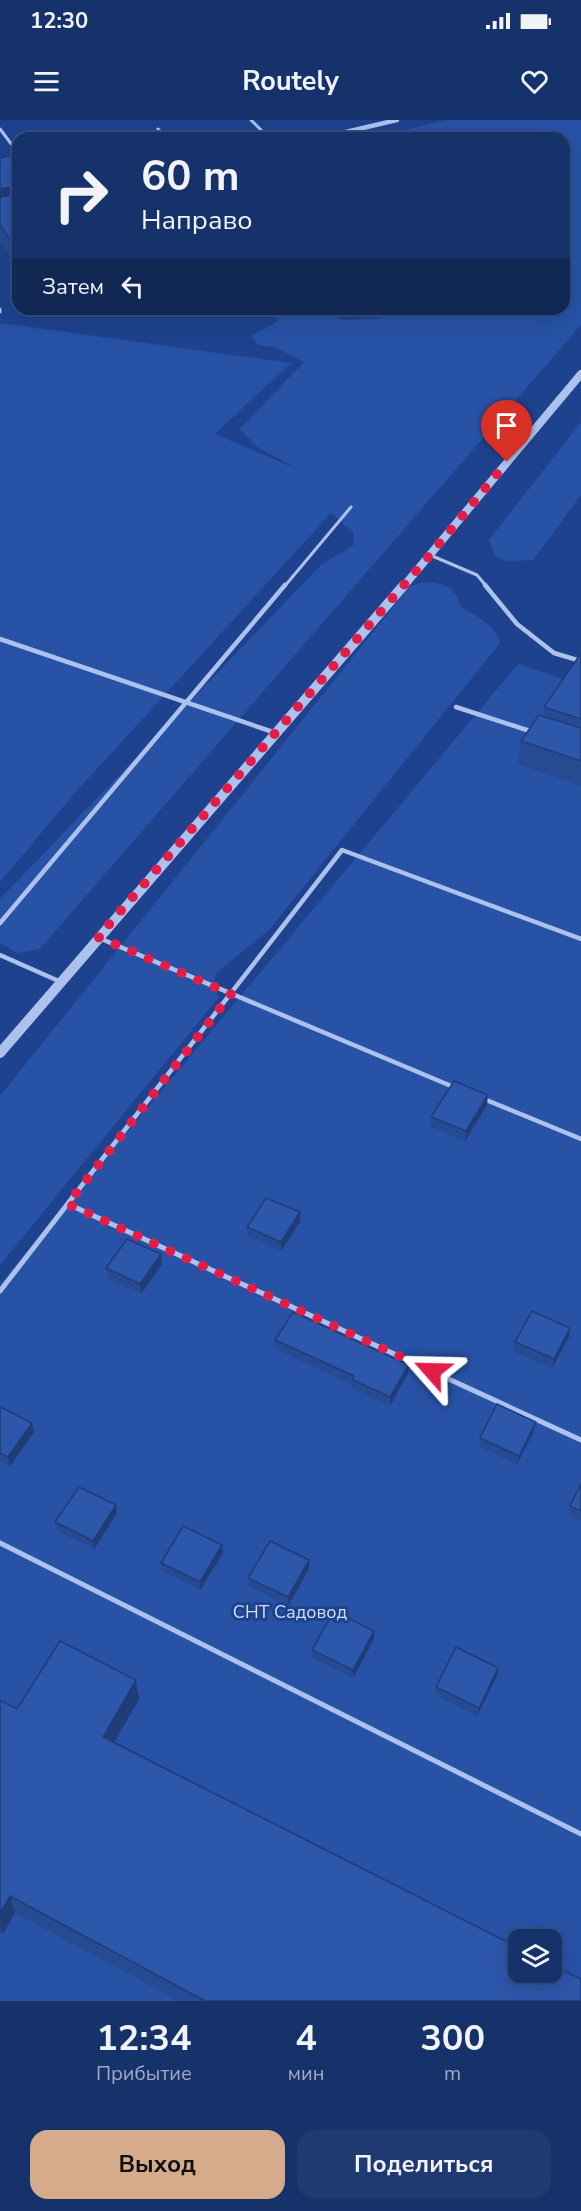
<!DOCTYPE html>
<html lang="ru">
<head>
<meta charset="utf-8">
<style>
  body { margin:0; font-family:"Nunito Sans",sans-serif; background:#1f3a70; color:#f1f3f6; height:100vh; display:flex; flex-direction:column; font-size:22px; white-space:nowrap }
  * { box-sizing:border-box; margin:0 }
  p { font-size:20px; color:#9eaac1 }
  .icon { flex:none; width:33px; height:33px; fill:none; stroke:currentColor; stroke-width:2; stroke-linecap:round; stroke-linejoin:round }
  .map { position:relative; height:1881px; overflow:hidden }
  .side { display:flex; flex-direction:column; background:#16326a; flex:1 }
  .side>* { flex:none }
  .banner { position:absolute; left:12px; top:12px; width:558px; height:183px; border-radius:18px; box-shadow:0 6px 24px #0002,0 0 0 2px #354d7e; background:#16326a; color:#f1f3f6; overflow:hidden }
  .buttons { position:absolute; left:508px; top:1809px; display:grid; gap:12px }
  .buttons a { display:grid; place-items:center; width:54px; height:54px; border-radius:12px; background:#16326a; box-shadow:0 6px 24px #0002,0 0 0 2px #354d7e; font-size:30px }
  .pin { position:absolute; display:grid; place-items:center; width:51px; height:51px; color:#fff; margin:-62px -26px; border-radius:50% 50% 50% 0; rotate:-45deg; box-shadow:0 0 6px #0007 }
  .pin .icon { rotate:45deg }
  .me { position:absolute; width:66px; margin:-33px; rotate:295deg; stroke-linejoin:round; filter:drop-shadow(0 0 4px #0008) }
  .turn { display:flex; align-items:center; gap:21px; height:126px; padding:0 30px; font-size:27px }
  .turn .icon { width:78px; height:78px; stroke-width:2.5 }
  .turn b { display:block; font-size:42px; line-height:51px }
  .then { display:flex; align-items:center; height:57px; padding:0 30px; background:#0003; gap:12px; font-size:22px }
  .eta { display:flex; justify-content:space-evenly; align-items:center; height:102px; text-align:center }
  .eta b { font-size:36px; font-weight:700; line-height:42px }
  .action { display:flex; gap:12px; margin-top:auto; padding:12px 30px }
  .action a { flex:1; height:69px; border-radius:18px; background:#d6ab8b; color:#111; font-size:24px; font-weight:700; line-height:69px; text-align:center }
  .action a+a { background:#1f3a70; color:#f1f3f6 }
  .status { display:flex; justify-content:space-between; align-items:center; height:42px; padding:0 30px; background:#16326a; direction:ltr }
  .status svg { height:16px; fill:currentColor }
  header { display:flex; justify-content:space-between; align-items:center; height:78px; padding:0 30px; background:#16326a; font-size:27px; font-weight:700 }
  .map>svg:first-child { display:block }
  .green { fill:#2752a6; fill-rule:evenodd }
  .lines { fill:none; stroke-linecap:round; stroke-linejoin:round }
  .service-far2 { stroke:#acc2ed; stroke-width:3 }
  .service-far1 { stroke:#acc2ed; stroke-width:4.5 }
  .service { stroke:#acc2ed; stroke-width:5 }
  .minor { stroke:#acc2ed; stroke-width:4.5 }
  .tertiary-far1 { stroke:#acc2ed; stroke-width:8 }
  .tertiary { stroke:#acc2ed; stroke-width:10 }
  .wall { fill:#274b93 }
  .shaded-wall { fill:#203d78 }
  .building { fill:#2d57ab; stroke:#203d78; stroke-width:1.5 }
  .route { stroke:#e11d48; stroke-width:10; stroke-dasharray:0 18 }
  .labels { text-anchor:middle; stroke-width:6; stroke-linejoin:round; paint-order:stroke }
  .near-park-label { font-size:18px; fill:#d2dff9; stroke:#1e428e }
</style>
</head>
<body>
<div class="status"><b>12:30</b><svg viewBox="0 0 49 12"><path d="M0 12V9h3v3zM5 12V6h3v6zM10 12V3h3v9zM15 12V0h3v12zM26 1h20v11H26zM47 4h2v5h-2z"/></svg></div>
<header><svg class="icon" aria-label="menu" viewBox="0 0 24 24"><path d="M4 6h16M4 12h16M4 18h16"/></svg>Routely<svg class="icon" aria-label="heart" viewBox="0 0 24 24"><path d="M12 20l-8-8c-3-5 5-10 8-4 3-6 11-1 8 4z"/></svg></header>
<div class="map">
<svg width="581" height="1881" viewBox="0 0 581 1881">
  <rect width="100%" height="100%" fill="#1e428e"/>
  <!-- green -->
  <path class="green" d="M446 0H581V205L40 829 17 833 0 823V779L322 444 353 426 354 413 331 393 75 673 0 762V203L291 243 215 314 299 350 257 327 240 309 304 242 275 227 258 225 251 216 278 201 272 192 262 189H309L345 200 380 198V189H564V18H371Z
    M581 302V375L533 440 507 441 495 436 489 420Z
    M425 462C443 463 456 466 460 486 475 496 496 504 500 523L269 810 217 852 213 864 219 877 0 1145V976L410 466Z
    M518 544 581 565V1881H0V1164ZM519 1820H552V1852H519Z"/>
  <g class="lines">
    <!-- service-far2 -->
    <path class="service-far2" d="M251 0 269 18
      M0 9 18 33
      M158 9 166 18
      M0 189V192
      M430 435 477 455 487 467
      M284 467 351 387"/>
    <!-- service-far1 -->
    <path class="service-far1" d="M485 465 517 504 554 533 581 541
      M0 519 276 613
      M456 587 533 612
      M0 803 285 465
      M99 818 456 968
      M0 835 61 862
      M484 979 581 1019
      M72 1078 342 730 581 819"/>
    <!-- service -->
    <path class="service" d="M68 1084 581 1320
      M0 1171 73 1077
      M0 1423 581 1714"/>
    <!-- minor -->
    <path class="minor" d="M320 18 397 0"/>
    <!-- tertiary-far1 -->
    <path class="tertiary-far1" d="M403 467 581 254"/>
    <!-- tertiary -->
    <path class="tertiary" d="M0 933 404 465"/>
  </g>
  <!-- wall -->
  <path class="wall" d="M18 34V148L0 121V38Z
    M581 533V666L518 644 521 621 543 596 544 587Z
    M487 985 465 1021 430 1007 431 997Z
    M300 1102 281 1131 247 1116V1107Z
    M161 1134 162 1144 141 1174 107 1158 106 1148Z
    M569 1217 552 1248 514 1232 515 1222Z
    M275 1220 409 1245 408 1253 390 1286 352 1269V1265L275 1229Z
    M0 1287 34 1312 10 1346 0 1340Z
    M534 1311 517 1344 479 1327 480 1318Z
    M581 1364V1401L568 1395 570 1386Z
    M116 1385 117 1393 94 1429 57 1411 55 1402Z
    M222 1425 223 1433 200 1470 162 1451 161 1443Z
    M309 1440V1449L288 1486 248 1466V1458Z
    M374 1519 353 1558 312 1538V1530Z
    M498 1548 497 1556 477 1596 435 1575 436 1567Z
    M139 1579 114 1623 581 1881H179L15 1793 3 1814 0 1813V1580L17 1589Z"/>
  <!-- shaded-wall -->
  <path class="shaded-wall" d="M16 66 18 86 0 89V69Z
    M488 975 487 985 465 1021 466 1011Z
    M300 1092V1102L281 1131V1122Z
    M161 1134 162 1144 141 1174 140 1164Z
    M570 1208 569 1217 552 1248 554 1239Z
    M409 1245 408 1253 390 1286V1277Z
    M536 1302 534 1311 517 1344 519 1336Z
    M32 1303 34 1312 10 1346 8 1337Z
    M116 1385 117 1393 94 1429 93 1421Z
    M222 1425 223 1433 200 1470V1462Z
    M309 1440V1449L288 1486V1477Z
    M374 1511V1519L353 1558V1550Z
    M498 1548 497 1556 477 1596 479 1588Z
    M136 1560 139 1579 106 1636 103 1617Z
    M10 1776 15 1793 3 1814 0 1806V1793Z"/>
  <!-- building -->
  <path class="building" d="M18 34V68L16 66 0 69V38Z
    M18 73V131L0 105V77L17 74Z
    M581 533V599L544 587Z
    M539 595 581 608V641L521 621Z
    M454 961 488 975 466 1011 431 997Z
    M266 1078 300 1092 281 1122 247 1107Z
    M127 1119 161 1134 140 1164 106 1148Z
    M532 1191 570 1208 554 1239 515 1222Z
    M293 1192 409 1245 390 1277 353 1260 354 1256 275 1220Z
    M497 1284 536 1302 519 1336 480 1318Z
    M0 1287 32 1303 8 1337 0 1333Z
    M581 1364V1391L570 1386Z
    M79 1367 116 1385 93 1421 55 1402Z
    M183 1406 222 1425 200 1462 161 1443Z
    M270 1421 309 1440 288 1477 248 1458Z
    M334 1491 374 1511 353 1550 312 1530Z
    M60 1521 136 1560 103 1617 519 1828V1852H552V1845L581 1859V1881H205L10 1776 0 1793V1580L17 1589Z
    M456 1527 498 1548 479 1588 436 1567Z"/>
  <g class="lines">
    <!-- route -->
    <path class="route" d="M432 1251 68 1084 231 874 98 817 430 435 507 342"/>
  </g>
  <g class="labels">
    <!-- near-park labels -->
    <g class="near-park-label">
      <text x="290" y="1498">СНТ Садовод</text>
    </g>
  </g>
</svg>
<div class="buttons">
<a><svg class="icon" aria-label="layers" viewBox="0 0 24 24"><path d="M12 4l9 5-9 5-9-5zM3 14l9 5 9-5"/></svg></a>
</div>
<div class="pin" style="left:507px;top:342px;background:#d93025"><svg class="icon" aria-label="arrive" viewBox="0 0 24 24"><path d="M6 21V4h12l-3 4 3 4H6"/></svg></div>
<svg class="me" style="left:432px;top:1251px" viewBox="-20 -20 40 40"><path d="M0-17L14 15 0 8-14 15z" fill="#e11d48" stroke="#fff" stroke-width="4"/></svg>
<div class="banner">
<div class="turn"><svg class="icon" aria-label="right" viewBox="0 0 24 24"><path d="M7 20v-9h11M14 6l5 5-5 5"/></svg><div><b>60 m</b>Направо</div></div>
<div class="then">Затем<svg class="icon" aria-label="left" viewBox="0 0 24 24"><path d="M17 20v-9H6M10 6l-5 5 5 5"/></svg></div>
</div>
</div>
<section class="side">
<div class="eta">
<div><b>12:34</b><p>Прибытие</p></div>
<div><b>4</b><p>мин</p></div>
<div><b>300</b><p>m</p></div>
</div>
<div class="action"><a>Выход</a><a>Поделиться</a></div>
</section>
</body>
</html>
